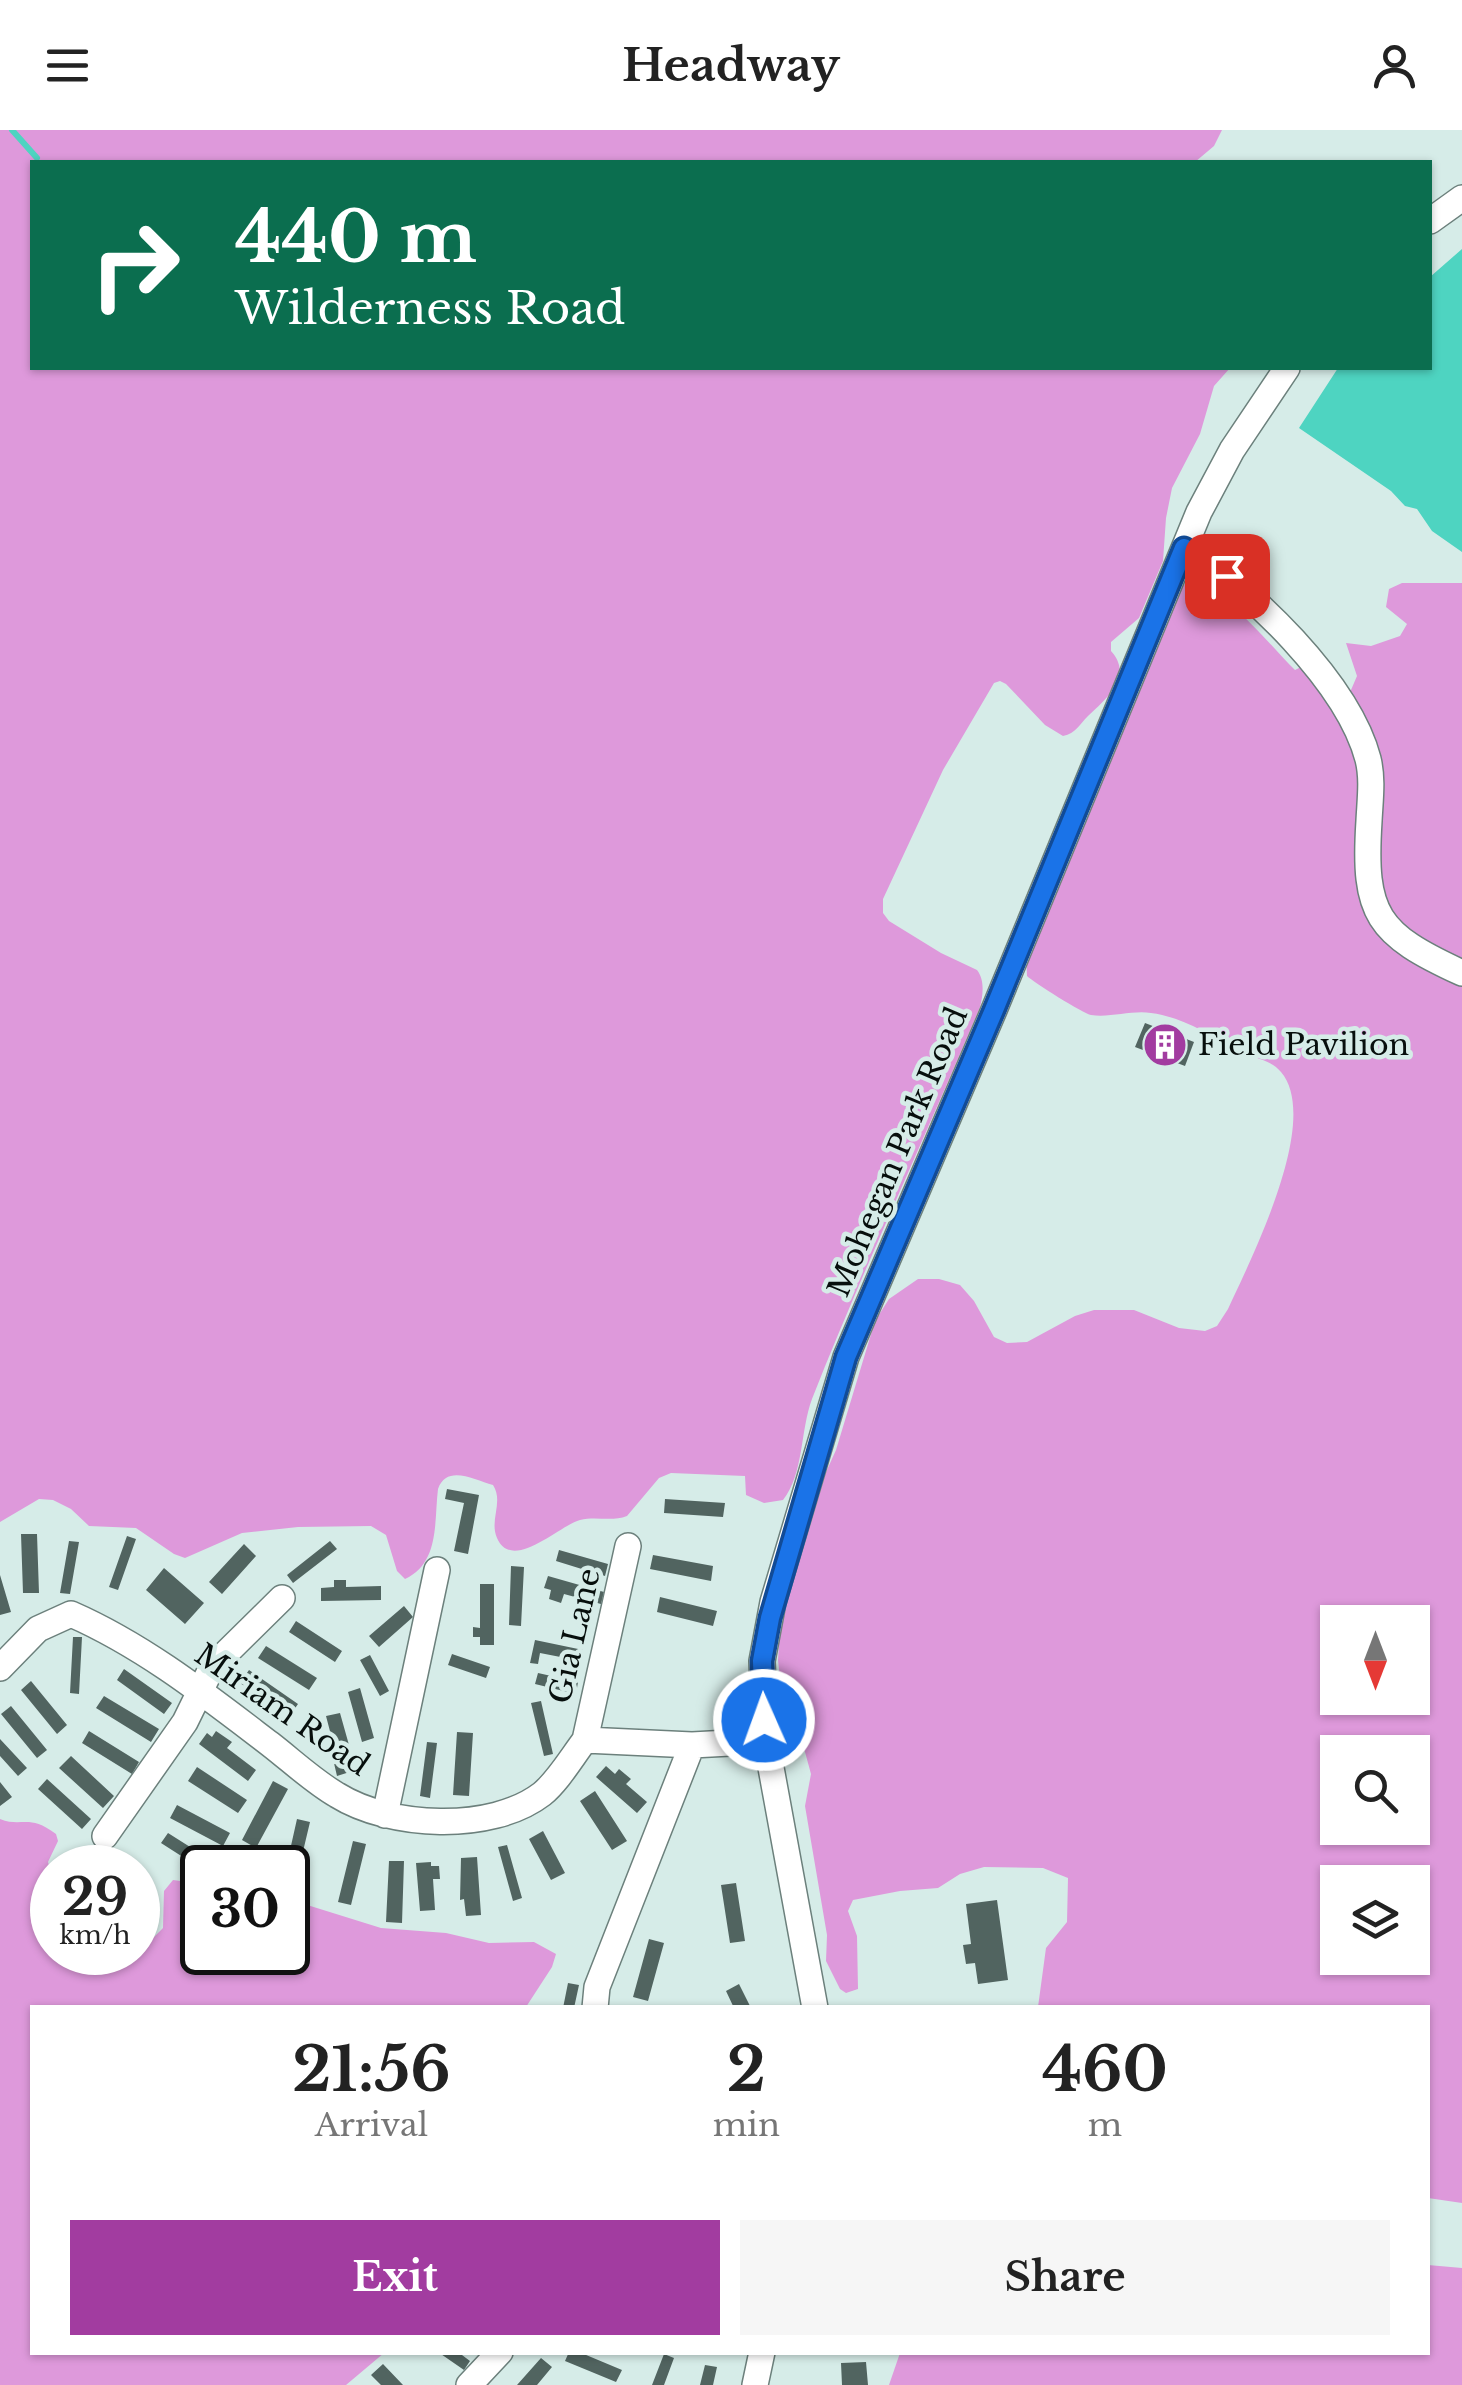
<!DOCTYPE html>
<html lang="en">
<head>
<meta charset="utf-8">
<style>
  body { margin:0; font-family:"Libre Baskerville",serif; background:#f6f6f6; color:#222; height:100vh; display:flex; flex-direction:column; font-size:38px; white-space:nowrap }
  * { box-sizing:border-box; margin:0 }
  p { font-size:32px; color:#767676 }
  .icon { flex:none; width:55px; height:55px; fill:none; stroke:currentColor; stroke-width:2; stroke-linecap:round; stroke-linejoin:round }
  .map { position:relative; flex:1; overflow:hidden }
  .drawer { position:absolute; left:30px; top:1875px; width:1400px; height:350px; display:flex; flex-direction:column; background:#fff; border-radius:0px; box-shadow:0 2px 8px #0004 }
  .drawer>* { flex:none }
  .top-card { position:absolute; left:30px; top:30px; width:1402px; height:210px; border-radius:0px; box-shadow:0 2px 8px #0004; background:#0b6e4f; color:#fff; overflow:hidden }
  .needle { width:65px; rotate:180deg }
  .buttons { position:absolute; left:1320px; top:1475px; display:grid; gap:20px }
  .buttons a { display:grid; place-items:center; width:110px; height:110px; border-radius:0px; background:#fff; box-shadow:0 2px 8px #0004; font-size:50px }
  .speed { position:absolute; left:30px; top:1715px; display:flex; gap:20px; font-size:50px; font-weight:700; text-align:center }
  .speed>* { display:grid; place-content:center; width:130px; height:130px; border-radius:50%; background:#fff; box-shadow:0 2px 8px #0004; line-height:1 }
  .speed small { font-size:25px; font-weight:400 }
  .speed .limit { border:5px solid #111; border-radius:15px; background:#fff; color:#111 }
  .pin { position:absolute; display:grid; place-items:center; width:85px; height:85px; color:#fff; margin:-42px; border-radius:20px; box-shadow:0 5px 15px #0006 }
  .me { position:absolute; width:110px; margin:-55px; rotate:358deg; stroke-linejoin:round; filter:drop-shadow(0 0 8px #0008) }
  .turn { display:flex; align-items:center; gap:35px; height:210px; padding:0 40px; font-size:45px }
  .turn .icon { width:130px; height:130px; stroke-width:2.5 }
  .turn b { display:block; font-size:70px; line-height:85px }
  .eta { display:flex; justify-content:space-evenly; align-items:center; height:170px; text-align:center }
  .eta b { font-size:60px; font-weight:700; line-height:70px }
  .cta { display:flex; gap:20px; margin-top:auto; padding:20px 40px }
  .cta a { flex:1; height:115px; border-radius:0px; background:#a23ca0; color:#fff; font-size:40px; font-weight:700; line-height:115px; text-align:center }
  .cta a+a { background:#f6f6f6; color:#222 }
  header { display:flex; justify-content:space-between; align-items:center; height:130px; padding:0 40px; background:#fff; font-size:45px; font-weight:700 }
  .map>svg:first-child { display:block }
  .forest { fill:#de99db; fill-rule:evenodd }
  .water { fill:#4ed4c1 }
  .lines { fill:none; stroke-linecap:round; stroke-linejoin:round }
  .stream { stroke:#4ed4c1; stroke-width:6 }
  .building { fill:#516460 }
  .minor-casing { stroke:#6c807c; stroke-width:28 }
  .minor { stroke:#fff; stroke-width:25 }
  .route-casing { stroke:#114b97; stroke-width:25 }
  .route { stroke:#1a73e8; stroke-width:18 }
  .labels { text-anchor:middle; stroke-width:9; stroke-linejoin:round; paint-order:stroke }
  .poi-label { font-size:30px; fill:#070f0d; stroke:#d6ece8; text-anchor:start }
  .street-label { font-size:30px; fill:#070f0d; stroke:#d6ece8 }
</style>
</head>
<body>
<header><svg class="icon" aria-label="menu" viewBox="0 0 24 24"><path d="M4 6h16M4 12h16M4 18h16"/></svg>Headway<svg class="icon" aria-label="person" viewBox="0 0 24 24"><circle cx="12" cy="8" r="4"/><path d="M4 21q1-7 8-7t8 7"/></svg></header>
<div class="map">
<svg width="1462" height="2255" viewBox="0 0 1462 2255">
  <rect width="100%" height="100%" fill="#d6ece8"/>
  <!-- forest -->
  <path class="forest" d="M0 0H1222L1214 16 1195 32H32V238H1230L1214 256 1200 304 1172 358 1166 388 1163 431 1139 488 1111 512V521C1134 546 1106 569 1088 586 1079 595 1076 603 1063 606L1045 595 1006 554 1000 551 994 553 943 640 883 769V783L889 791 941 823 977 840C985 850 983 865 980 877 925 1008 864 1137 812 1269 800 1301 804 1344 783 1370L764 1373 746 1365 745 1346 671 1343 659 1348 627 1386C612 1392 596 1386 580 1390 560 1395 512 1443 497 1408 489 1390 504 1372 493 1355 474 1350 447 1334 438 1359 434 1391 440 1433 405 1449L397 1441 386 1405 371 1396 298 1397 242 1403 185 1428 174 1424 136 1398 89 1396 71 1379 53 1370 39 1369 0 1392Z
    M1402 453H1462V2073L1428 2068V1878L1038 1877 1046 1818 1067 1792 1068 1748 1043 1738 984 1737 960 1744 938 1758 900 1761 853 1770 848 1781 857 1806 858 1859 846 1863 840 1859 826 1831 827 1805 805 1676 811 1644 805 1622 783 1575 778 1530 780 1498 822 1351 836 1320 875 1191 889 1169 918 1149H939L960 1155 974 1171 994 1207 1007 1213 1027 1212 1075 1186 1094 1180H1134L1179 1198 1205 1201 1217 1196 1228 1179C1250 1131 1322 990 1281 942 1270 928 1249 928 1234 919 1209 904 1182 887 1151 883 1132 880 1110 888 1091 885 1084 884 1033 852 1027 846L1026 820 1174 463 1185 454C1226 456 1267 513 1295 540L1307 534 1328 559 1351 560 1357 546 1346 513 1371 516 1400 506 1407 494 1386 477 1389 459ZM1338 1492H1412V1568H1338ZM1338 1622H1412V1698H1338ZM1338 1752H1412V1828H1338Z
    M0 1689C23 1698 28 1683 56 1704L58 1711 48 1732 52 1746V1822H138V1813L153 1808 163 1798 164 1761 173 1750 202 1754V1822H288V1769L381 1798 446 1803 489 1813 534 1812 556 1824 552 1837 526 1877 32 1878V2222L384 2223 346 2255H0Z
    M1428 2135 1462 2138V2255H889L900 2223 1428 2222Z"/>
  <!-- water -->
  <path class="water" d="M1462 119V422L1432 401 1417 379 1405 376 1391 361 1299 298 1338 238H1430V147Z"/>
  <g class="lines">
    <!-- stream -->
    <path class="stream" d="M12 0 37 28"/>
  </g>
  <!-- building -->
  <path class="building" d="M1145 893 1194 912 1185 936 1135 917Z
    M447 1359 479 1365 468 1424 454 1421 464 1373 445 1369Z
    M665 1369 725 1373 723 1387 664 1383Z
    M21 1404H37L39 1463H23Z
    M127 1406 136 1409 118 1460 109 1457Z
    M69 1411 79 1412 70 1464 60 1463Z
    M330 1411 337 1419 293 1453 287 1445Z
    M244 1414 256 1426 222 1464 209 1452Z
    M559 1420 608 1434 605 1446 595 1443 592 1452 582 1450 585 1440 556 1431Z
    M653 1425 713 1436 711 1451 650 1439Z
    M511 1436 524 1437 521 1496 509 1495Z
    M164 1438 204 1473 185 1494 146 1460Z
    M0 1445 11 1482 0 1485Z
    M548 1446 604 1462 601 1474 564 1464 561 1473 549 1469 551 1460 544 1458Z
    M334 1450H346V1457L381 1456V1470L321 1471V1458L334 1457Z
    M480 1454H494V1515H480V1507H473V1497L480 1498Z
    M660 1467 717 1481 713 1496 657 1482Z
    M404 1476 413 1487 379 1517 369 1506Z
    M296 1491 342 1521 335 1532 289 1502Z
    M73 1507H82L79 1564 70 1563Z
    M535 1510 583 1520 581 1531 540 1523 538 1534 530 1533Z
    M266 1516 317 1548 309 1560 258 1528Z
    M452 1524 490 1537 486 1548 448 1535Z
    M370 1525 389 1561 380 1566 360 1530Z
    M124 1539 172 1573 164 1584 117 1550Z
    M249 1540 298 1574 289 1587 240 1553Z
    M538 1543 578 1552 576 1564 535 1554Z
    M31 1551 67 1595 57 1604 21 1560Z
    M360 1558 374 1608 362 1612 348 1562Z
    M104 1566 159 1599 151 1612 96 1578Z
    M541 1571 553 1624 544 1626 531 1573Z
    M11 1576 47 1620 37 1628 1 1584Z
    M340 1583 356 1640 337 1646 333 1629 337 1628 326 1586Z
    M89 1601 139 1632 132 1644 82 1613Z
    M216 1601 232 1612 227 1618 256 1640 248 1651 199 1614 207 1603 212 1607Z
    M457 1602 473 1603 469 1666 453 1665Z
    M0 1609 27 1638 18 1646 0 1626Z
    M427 1612 437 1613 430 1668 420 1666Z
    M71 1626 114 1666 103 1678 59 1638Z
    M606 1636 615 1644 619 1639 631 1649 626 1654 647 1672 637 1683 596 1647Z
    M197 1637 247 1670 238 1683 188 1651Z
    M47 1649 91 1689 82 1699 38 1659Z
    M273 1651 288 1659 256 1718 242 1710Z
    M0 1652 12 1667 0 1676Z
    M595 1661 627 1711 612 1720 580 1671Z
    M177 1675 230 1703 223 1716 170 1688Z
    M297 1689 310 1692 295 1755 288 1753 286 1738Z
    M543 1701 565 1743 551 1750 529 1709Z
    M168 1703 217 1734 215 1738H200L161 1713Z
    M353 1711 366 1714 351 1775 338 1772Z
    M507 1715 522 1768 513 1771 498 1717Z
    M74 1727 81 1738H63L61 1735Z
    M477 1727 481 1785 466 1786 464 1769 460 1770 461 1728Z
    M389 1731H404L402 1793 386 1792Z
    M431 1732V1736H439L440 1749H433L435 1780 420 1781 416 1733Z
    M138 1738H141L145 1799H138Z
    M736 1753 745 1811 730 1813 721 1755Z
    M997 1770 1008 1850 978 1854 975 1833 966 1834 963 1815 971 1814 966 1774Z
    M649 1809 664 1813 648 1871 633 1867Z
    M568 1853 579 1855 574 1878H563Z
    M739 1854 751 1878H734L726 1861Z
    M438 2222H458L470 2231 464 2240Z
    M569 2222H579L622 2240 616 2252 565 2231Z
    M664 2224 674 2228 664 2255H652Z
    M541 2228 552 2237 537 2255H517Z
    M866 2232 868 2255H842L841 2233Z
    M383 2234 403 2255H381L371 2245Z
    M705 2235 717 2237 713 2255H700Z"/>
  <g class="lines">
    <defs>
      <path id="minor" d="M1430 91 1462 68
        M1185 418C1250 458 1348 553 1368 629 1373 649 1370 670 1369 691 1363 785 1377 804 1462 843
        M0 1538 38 1499 71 1484C144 1516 207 1566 270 1614 292 1631 313 1651 337 1665 390 1698 491 1703 542 1664 558 1651 572 1627 585 1610L692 1615 766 1611
        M585 1610 628 1416
        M385 1685 437 1440
        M105 1706 185 1592 212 1537 282 1468
        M595 1878 597 1857 692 1615
        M815 1878 765 1605 762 1531 773 1472 846 1227 994 880 1199 382 1232 320 1287 238
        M469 2255 500 2222
        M755 2255 762 2222"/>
    </defs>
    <!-- minor casing -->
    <use href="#minor" class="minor-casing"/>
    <!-- minor -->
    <use href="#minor" class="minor"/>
  </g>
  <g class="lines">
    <defs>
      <path id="route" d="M764 1590 762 1531 770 1488 846 1227 994 880 1184 418 1227 446"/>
    </defs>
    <!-- route casing -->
    <use href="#route" class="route-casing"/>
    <!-- route -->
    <use href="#route" class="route"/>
  </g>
  <!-- icons -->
  <defs>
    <symbol id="building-disc" viewBox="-11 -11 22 22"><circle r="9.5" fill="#a23ca0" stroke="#d6ece8"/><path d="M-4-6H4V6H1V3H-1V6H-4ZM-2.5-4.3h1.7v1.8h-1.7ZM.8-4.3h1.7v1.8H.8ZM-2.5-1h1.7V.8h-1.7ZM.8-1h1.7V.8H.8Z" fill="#fff"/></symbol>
  </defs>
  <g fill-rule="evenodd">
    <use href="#building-disc" x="1140" y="890" width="50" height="50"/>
  </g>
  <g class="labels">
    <!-- poi labels -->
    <g class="poi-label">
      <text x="1198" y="925">Field Pavilion</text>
    </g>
    <!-- street labels -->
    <g class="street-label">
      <text transform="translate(898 1022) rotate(-67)" y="10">Mohegan Park Road</text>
      <text transform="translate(575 1506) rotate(-77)" y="10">Gia Lane</text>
      <text transform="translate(282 1580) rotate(35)" y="10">Miriam Road</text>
    </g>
  </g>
</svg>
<div class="buttons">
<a><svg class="needle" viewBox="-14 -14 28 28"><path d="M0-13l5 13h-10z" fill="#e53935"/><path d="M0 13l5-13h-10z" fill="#767676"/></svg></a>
<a><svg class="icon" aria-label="search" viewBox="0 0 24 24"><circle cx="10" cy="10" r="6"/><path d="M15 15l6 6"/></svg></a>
<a><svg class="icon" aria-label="layers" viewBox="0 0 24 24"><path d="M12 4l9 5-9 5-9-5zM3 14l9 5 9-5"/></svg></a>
</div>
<div class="speed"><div>29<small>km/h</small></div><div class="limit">30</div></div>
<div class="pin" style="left:1227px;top:446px;background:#d93025"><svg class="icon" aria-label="arrive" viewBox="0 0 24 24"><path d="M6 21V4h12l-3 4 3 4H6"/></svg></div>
<svg class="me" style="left:764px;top:1590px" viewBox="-20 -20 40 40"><circle r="17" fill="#1a73e8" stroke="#fff" stroke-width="3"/><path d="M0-11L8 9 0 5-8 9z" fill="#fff"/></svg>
<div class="top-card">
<div class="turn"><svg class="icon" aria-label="right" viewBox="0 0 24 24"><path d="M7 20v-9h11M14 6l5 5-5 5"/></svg><div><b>440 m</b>Wilderness Road</div></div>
</div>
<section class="drawer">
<div class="eta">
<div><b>21:56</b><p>Arrival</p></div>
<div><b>2</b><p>min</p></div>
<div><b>460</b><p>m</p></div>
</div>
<div class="cta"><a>Exit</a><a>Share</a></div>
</section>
</div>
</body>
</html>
